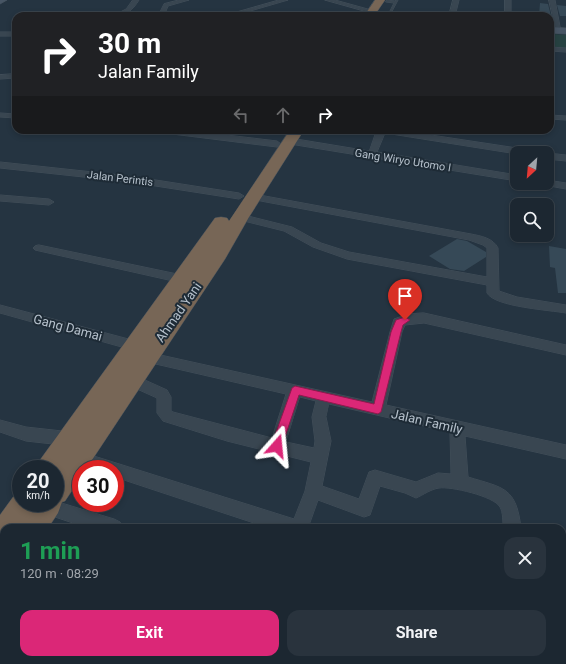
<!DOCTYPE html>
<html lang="en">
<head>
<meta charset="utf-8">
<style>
  body { margin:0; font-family:Roboto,sans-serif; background:#29333d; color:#f1f3f6; height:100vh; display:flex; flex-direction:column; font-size:15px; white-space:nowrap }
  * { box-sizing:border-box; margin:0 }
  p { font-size:13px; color:#a0a5ab }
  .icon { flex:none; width:22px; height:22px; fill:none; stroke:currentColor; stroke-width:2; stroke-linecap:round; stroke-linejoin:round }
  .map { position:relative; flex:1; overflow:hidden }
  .details { position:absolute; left:0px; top:524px; width:566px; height:140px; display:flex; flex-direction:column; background:#1c2731; border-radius:12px 12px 0 0; box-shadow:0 2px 6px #0003,0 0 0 1px #3a444d }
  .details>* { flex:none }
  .guide { position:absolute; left:12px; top:12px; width:542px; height:122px; border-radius:12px; box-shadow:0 2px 6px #0003,0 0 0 1px #3a444d; background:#202124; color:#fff; overflow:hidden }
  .needle { width:26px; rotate:206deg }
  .fabs { position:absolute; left:510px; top:146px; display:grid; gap:8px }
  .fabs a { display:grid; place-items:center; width:44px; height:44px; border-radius:8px; background:#1c2731; box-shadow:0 2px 6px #0003,0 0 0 1px #3a444d; font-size:20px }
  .speed { position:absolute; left:12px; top:460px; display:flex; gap:8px; font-size:20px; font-weight:700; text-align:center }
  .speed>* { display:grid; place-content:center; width:52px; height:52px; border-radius:50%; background:#1c2731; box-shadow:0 2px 6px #0003,0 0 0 1px #3a444d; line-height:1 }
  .speed small { font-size:10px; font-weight:400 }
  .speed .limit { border:6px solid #d22; background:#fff; color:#111 }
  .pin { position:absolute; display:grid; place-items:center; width:34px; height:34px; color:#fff; margin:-41px -17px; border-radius:50% 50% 50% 0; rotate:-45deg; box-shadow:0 0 4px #0007 }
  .pin .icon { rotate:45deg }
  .me { position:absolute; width:44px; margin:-22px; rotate:18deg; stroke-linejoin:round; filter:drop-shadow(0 0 3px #0008) }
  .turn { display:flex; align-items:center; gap:14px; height:84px; padding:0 20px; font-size:18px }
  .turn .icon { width:52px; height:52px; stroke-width:2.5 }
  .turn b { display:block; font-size:28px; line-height:34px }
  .lanes { display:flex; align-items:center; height:38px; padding:0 20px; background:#0003; justify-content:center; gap:20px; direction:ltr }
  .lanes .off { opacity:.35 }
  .round { display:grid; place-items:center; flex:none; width:42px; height:42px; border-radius:12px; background:#29333d }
  .headline { display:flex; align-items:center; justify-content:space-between; height:68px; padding:0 20px }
  h1 { font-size:24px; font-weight:700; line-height:30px; color:#1e9e55 }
  .cta { display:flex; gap:8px; margin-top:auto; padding:8px 20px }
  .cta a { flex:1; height:46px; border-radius:12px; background:#db2777; color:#fff; font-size:16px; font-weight:700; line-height:46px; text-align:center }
  .cta a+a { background:#29333d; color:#f1f3f6 }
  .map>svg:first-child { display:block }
  .green { fill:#274242 }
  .building { fill:#364957 }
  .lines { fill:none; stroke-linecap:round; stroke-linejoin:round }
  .lane-casing { stroke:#424f5a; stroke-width:1 }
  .street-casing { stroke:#424f5a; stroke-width:1 }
  .secondary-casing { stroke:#424f5a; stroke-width:1 }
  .highway-casing { stroke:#44505b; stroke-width:1 }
  .lane { fill:#394651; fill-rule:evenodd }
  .street { fill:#394651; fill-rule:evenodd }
  .secondary { fill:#475564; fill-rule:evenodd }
  .highway { fill:#776656; fill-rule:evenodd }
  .route { fill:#db2777; stroke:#8e194d }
  .labels { text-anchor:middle; stroke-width:4; stroke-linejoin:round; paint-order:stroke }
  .far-street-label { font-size:11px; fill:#b5c0cb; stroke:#1e2b36 }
  .street-label { font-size:13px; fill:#b5c0cb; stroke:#1e2b36 }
</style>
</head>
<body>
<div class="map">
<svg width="566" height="664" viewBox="0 0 566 664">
  <rect width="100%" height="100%" fill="#253441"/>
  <!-- green -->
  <path class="green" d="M550 34 566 35V49L550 48Z"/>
  <!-- building -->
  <path class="building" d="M540 3 548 4 551 16H539Z
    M557 5 566 6V16H560Z
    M457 239 467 241 486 252V257L464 271 450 269 429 256Z
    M549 246 566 249V293H558L555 268 550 267Z"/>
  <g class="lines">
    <defs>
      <path id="lane" d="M387 0 395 1 396 0H398L390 15 389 16 388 15 394 3 386 2Z"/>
      <path id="street" d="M133 0H139C132 11 126 16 113 16L126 9Z
        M179 0H189L168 6 164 16H158L164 4Z
        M279 0H288L233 16H223Z
        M325 0H335L375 11 372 13Z
        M453 0H459L455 16H449Z
        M505 0H511V16H505Z
        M549 0H555L561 32 556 31Z
        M0 32H16V36H0Z
        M550 47 566 48V52L550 51Z
        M16 74V78L0 79V75Z
        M0 113 16 114V118L0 117Z
        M550 115 566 116V120L550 119Z
        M160 130H185L277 141 281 144 277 147 164 133Z
        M377 130H398L530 150 534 153 517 154 385 133 377 152 517 175V181L290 144 286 141 290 138 369 151Z
        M547 153 566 155V161L547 159Z
        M0 162 130 176 239 193 244 196 239 199 130 182 0 168Z
        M547 180 566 183V189L544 185 542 183H547Z
        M254 194 471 234C481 236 493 238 498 248L499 291 517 297 566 305V313C550 310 495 307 487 293V285L347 259 313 247 284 231 236 219 235 217 240 214 292 227 321 243 349 252 487 277V248L483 245 469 240 250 199 249 197Z
        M0 195 49 199 54 202 49 205 0 201Z
        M39 245 182 275 186 276 188 279 186 282 182 283 35 250 33 248 35 246Z
        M0 305 136 341 141 342 143 346 141 350 136 351 0 313Z
        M424 313 566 345V355L424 323 405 325 402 332 386 405 566 445V459L465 436 468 477C504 488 516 487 521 528H503C503 522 503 512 500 507 494 496 450 486 439 488 431 489 423 495 416 498L405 493 380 486 370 515 364 517 318 500 308 528H269L115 477V469H90L72 463 70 458 72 453 78 451 294 519 305 491 311 462 227 441 163 421 157 413V398L126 384 124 380 126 376 131 374 136 376 167 390 171 397V411L173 412 272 438 286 394 147 362 142 361 140 357 142 353 147 352 372 402 390 332 394 319 408 314ZM300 397 316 401 312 417 315 441 314 448 286 442ZM329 404 450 432 451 474 438 473 416 482 375 470 369 472 359 499 322 486 331 441 326 417Z
        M0 420 26 427 71 432 76 434 79 439 76 444 71 446 26 441 0 432Z
        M55 501 114 519 120 522 123 528H88L40 512 38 506 39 503H55Z
        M267 660H287L286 664H266Z
        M362 660H394L395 664H363Z
        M426 660H446V664H426Z
        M531 660H551V664H531Z"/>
      <path id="secondary" d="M0 0H7L0 4Z
        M376 12 398 14 402 16H377L375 14Z
        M550 27 566 28V34L550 33Z"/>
      <path id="highway" d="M375 0H385L374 16H364Z
        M290 130H304L249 217 225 259 86 469H81V477L65 501 62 502 58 513 48 528H4V541L0 539V515L16 493 21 491V503H55V469H36L40 460 215 218 221 217 227 218 229 221Z
        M4 554V589L0 591V555Z"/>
    </defs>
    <!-- lane casing -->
    <use href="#lane" class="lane-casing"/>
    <!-- street casing -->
    <use href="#street" class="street-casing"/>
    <!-- secondary casing -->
    <use href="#secondary" class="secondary-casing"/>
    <!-- highway casing -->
    <use href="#highway" class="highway-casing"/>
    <!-- lane -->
    <use href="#lane" class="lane"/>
    <!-- street -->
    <use href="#street" class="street"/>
    <!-- secondary -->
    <use href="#secondary" class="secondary"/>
    <!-- highway -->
    <use href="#highway" class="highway"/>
  </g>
  <!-- route -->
  <path class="route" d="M405 317 410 320 403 325 401 332 381 412 378 414 299 395 281 449 277 451 273 449 271 446 292 388 295 386 374 404 391 332 396 320Z"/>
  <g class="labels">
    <!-- far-street labels -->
    <g class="far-street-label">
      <text transform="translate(403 160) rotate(9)" y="4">Gang Wiryo Utomo I</text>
      <text transform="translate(120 178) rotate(7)" y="4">Jalan Perintis</text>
    </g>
    <!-- street labels -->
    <g class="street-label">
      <text transform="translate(178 312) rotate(-55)" y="5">Ahmad Yani</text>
      <text transform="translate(68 327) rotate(15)" y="5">Gang Damai</text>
      <text transform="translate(427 421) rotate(13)" y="5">Jalan Family</text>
    </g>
  </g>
</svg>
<div class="fabs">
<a><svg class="needle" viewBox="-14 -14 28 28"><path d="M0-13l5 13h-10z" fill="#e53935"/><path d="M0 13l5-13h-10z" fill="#a0a5ab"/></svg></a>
<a><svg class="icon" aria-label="search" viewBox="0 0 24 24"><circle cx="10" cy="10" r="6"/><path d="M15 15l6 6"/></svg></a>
</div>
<div class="speed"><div>20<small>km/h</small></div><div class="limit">30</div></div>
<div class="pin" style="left:405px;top:320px;background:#d93025"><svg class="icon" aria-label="arrive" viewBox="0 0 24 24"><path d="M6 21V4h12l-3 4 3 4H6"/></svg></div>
<svg class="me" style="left:277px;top:446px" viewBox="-20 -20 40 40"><path d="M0-17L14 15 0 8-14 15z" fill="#db2777" stroke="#fff" stroke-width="4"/></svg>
<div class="guide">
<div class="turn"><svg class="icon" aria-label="right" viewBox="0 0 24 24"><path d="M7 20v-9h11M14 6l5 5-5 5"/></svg><div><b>30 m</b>Jalan Family</div></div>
<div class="lanes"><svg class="icon off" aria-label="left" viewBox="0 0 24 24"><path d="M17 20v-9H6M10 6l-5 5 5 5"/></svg><svg class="icon off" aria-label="ahead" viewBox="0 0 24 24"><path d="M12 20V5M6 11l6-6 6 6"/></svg><svg class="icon" aria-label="right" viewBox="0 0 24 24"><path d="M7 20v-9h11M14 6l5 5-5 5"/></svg></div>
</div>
<section class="details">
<div class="headline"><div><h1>1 min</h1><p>120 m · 08:29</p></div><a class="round"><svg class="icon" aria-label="close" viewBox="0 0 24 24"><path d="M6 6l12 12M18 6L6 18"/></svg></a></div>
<div class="cta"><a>Exit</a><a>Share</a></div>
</section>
</div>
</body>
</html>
